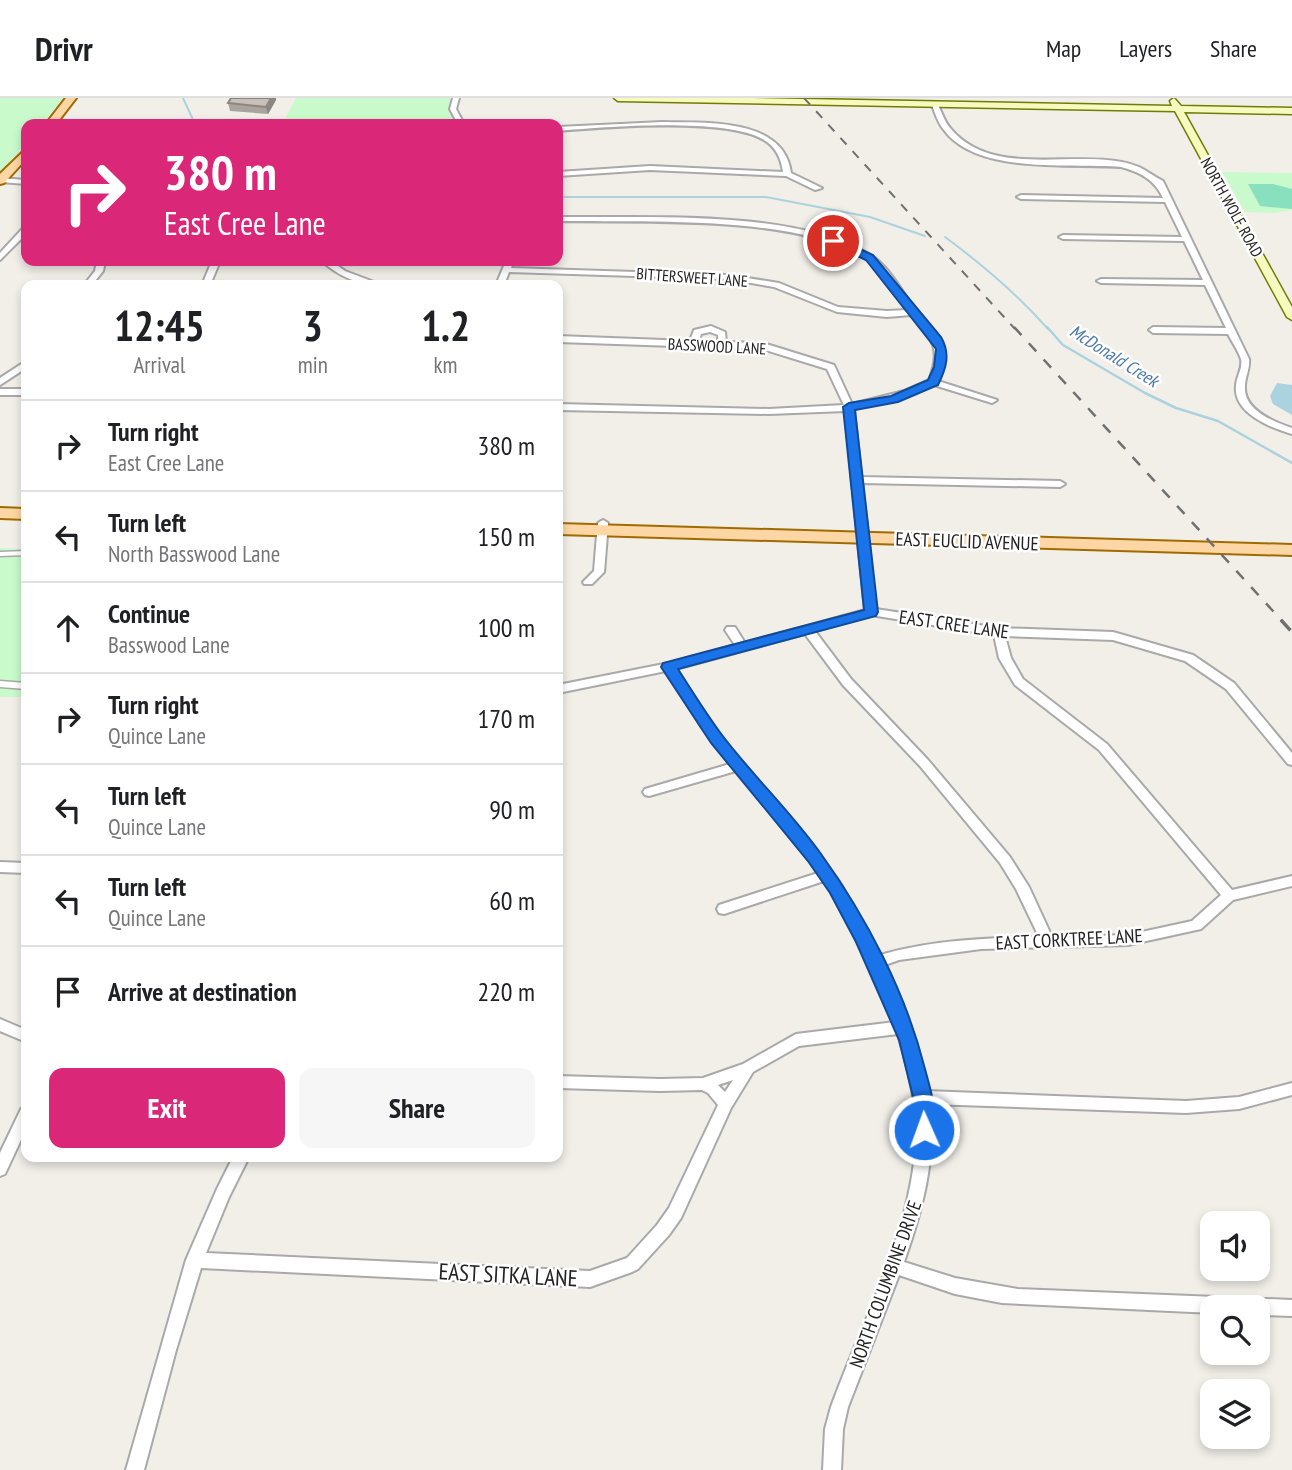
<!DOCTYPE html>
<html lang="en">
<head>
<meta charset="utf-8">
<style>
  body { margin:0; font-family:"PT Sans Narrow",sans-serif; background:#f6f6f6; color:#202124; height:100vh; display:flex; flex-direction:column; font-size:26px; white-space:nowrap }
  * { box-sizing:border-box; margin:0 }
  p { font-size:23px; color:#757577 }
  .icon { flex:none; width:38px; height:38px; fill:none; stroke:currentColor; stroke-width:2; stroke-linecap:round; stroke-linejoin:round }
  .map { position:relative; flex:1; overflow:hidden }
  .side { position:absolute; left:21px; top:182px; width:542px; height:882px; display:flex; flex-direction:column; background:#fff; border-radius:14px; box-shadow:0 4px 10px #0003 }
  .side>* { flex:none }
  .top-card { position:absolute; left:21px; top:21px; width:542px; height:147px; border-radius:14px; box-shadow:0 4px 10px #0003; background:#db2777; color:#fff; overflow:hidden }
  .tools { position:absolute; left:1200px; top:1113px; display:grid; gap:14px }
  .tools a { display:grid; place-items:center; width:70px; height:70px; border-radius:14px; background:#fff; box-shadow:0 4px 10px #0003; font-size:35px }
  .pin { position:absolute; display:grid; place-items:center; width:60px; height:60px; color:#fff; margin:-30px; border:4px solid #fff; border-radius:50%; box-shadow:0 2px 7px #0007 }
  .me { position:absolute; width:77px; margin:-38px; rotate:358deg; stroke-linejoin:round; filter:drop-shadow(0 0 5px #0008) }
  .turn { display:flex; align-items:center; gap:24px; height:147px; padding:0 28px; font-size:32px }
  .turn .icon { width:91px; height:91px; stroke-width:2.5 }
  .turn b { display:block; font-size:49px; line-height:60px }
  .eta { display:flex; justify-content:space-evenly; align-items:center; height:119px; text-align:center }
  .eta b { font-size:42px; font-weight:700; line-height:49px }
  .cta { display:flex; gap:14px; margin-top:auto; padding:14px 28px }
  .cta a { flex:1; height:80px; border-radius:14px; background:#db2777; color:#fff; font-size:28px; font-weight:700; line-height:80px; text-align:center }
  .cta a+a { background:#f6f6f6; color:#202124 }
  ul { padding:0; list-style:none }
  li { display:flex; align-items:center; gap:21px; height:91px; padding:0 28px; border-top:2px solid #e0e0e0 }
  li div { flex:1 }
  li b { display:block; font-size:26px }
  li em { font-style:normal }
  header { display:flex; align-items:center; gap:42px; box-sizing:border-box; height:98px; padding:0 35px; background:#fff; border-bottom:2px solid #e0e0e0 }
  header strong { font-size:33px }
  nav { display:flex; gap:38px; margin-inline-start:auto; font-size:24px }
  .map>svg:first-child { display:block }
  .park { fill:#c8facc }
  .pitch { fill:#88e0be }
  .water { fill:#aad3df }
  .lines { fill:none; stroke-linecap:round; stroke-linejoin:round }
  .stream-far1 { stroke:#aad3df; stroke-width:2 }
  .stream { stroke:#aad3df; stroke-width:2.5 }
  .pedestrian-casing { stroke:#a9a9a9; stroke-width:3 }
  .minor-casing { stroke:#a9a9a9; stroke-width:4 }
  .secondary-casing { stroke:#707d05; stroke-width:3 }
  .primary-casing { stroke:#a06b00; stroke-width:4 }
  .pedestrian { fill:#fff; fill-rule:evenodd }
  .minor { fill:#fff; fill-rule:evenodd }
  .secondary { fill:#f7fabf; fill-rule:evenodd }
  .primary { fill:#fcd6a4; fill-rule:evenodd }
  .rail-far2 { stroke:#707070; stroke-width:2; stroke-dasharray:9 9; stroke-linecap:butt }
  .rail-far1 { stroke:#707070; stroke-width:2.5; stroke-dasharray:11 11; stroke-linecap:butt }
  .rail { stroke:#707070; stroke-width:3.5; stroke-dasharray:14 14; stroke-linecap:butt }
  .wall { fill:#aba49e }
  .shaded-wall { fill:#8b8681 }
  .building { fill:#c7bfb8; stroke:#8b8681; stroke-width:2 }
  .route { fill:#1a73e8; stroke:#114b97; stroke-width:2 }
  .labels { text-anchor:middle; stroke-width:5; stroke-linejoin:round; paint-order:stroke }
  .far-street-label { font-size:16px; fill:#222; stroke:#fff }
  .far-water-label { font-size:18px; font-style:italic; fill:#4a7aab; stroke:#fff }
  .street-label { font-size:19px; fill:#222; stroke:#fff }
  .near-street-label { font-size:23px; fill:#222; stroke:#fff }
</style>
</head>
<body>
<header>
<strong>Drivr</strong>
<nav><a>Map</a><a>Layers</a><a>Share</a></nav>
</header>
<div class="map">
<svg width="1292" height="1372" viewBox="0 0 1292 1372">
  <rect width="100%" height="100%" fill="#f2efe9"/>
  <!-- park -->
  <path class="park" d="M0 0H63L42 26H26V45L0 75Z
    M296 0H450L454 26H212L207 20 285 21Z
    M1222 74 1292 75V112L1274 115 1245 114Z
    M0 450 26 451V599H0Z"/>
  <!-- pitch -->
  <path class="pitch" d="M1248 86H1273L1292 91V111L1260 108Z"/>
  <!-- water -->
  <path class="water" d="M1277 285 1292 287V317L1273 306 1270 298Z"/>
  <g class="lines">
    <!-- stream-far1 -->
    <path class="stream-far1" d="M183 0 195 26
      M558 99H766L870 119 925 138
      M945 139C983 167 1017 196 1048 231"/>
    <!-- stream -->
    <path class="stream" d="M1047 229 1063 247 1145 295 1176 310 1218 323 1292 365"/>
    <defs>
      <path id="pedestrian" d="M26 453V457L0 458V454Z
        M0 583 26 585V591L0 589Z"/>
      <path id="minor" d="M453 0H459L456 11 464 26H458L450 11Z
        M935 5 938 7C942 15 945 25 951 31 996 84 1084 47 1139 69 1147 73 1155 79 1163 83L1249 261C1250 271 1245 279 1245 288 1243 312 1274 324 1292 330V336C1271 330 1233 315 1236 288 1236 279 1243 271 1241 261 1238 252 1232 244 1228 236L1153 235 1149 232 1153 229 1226 230 1205 187 1101 185 1097 183 1101 181 1203 182 1184 143 1063 141 1059 139 1063 137 1182 139 1165 104 1021 101 1017 99 1021 97 1163 100C1155 82 1140 74 1121 69 1071 65 977 77 944 32 938 25 935 15 932 7Z
        M662 24C704 25 784 19 791 75L822 90 815 92 786 78 650 72 558 78V74L650 68 783 74C781 60 776 49 764 42 726 19 604 29 558 33V29Z
        M0 80 26 82V86L1 84Z
        M558 119C646 120 793 111 869 156 888 167 900 191 913 208 936 236 953 244 938 283L997 302 992 305 934 287 911 297 854 311 861 379 1060 383 1065 386 1060 389 862 385 876 511 999 530 1113 534 1193 557 1234 585 1292 655V667L1288 666 1226 591 1185 563 1113 542 1005 538 1011 560 1023 581 1107 646 1232 792 1292 778V788L1233 802 1201 831 1128 847 981 851 899 862 885 867 911 929 926 993 1186 1003 1239 999 1292 985V997L1239 1011 1186 1015 929 1006C937 1060 922 1113 904 1164L955 1180 1018 1191 1292 1202V1218L1258 1217V1209H1213V1215L1002 1205 955 1196 899 1177 848 1309 843 1331 841 1372H823L825 1331 831 1309C861 1226 906 1145 915 1056 920 1016 909 974 898 936L799 948 753 974 731 1010 681 1120 669 1137 638 1171 632 1174 590 1189 201 1170 176 1252 144 1372H126L186 1162 217 1091 233 1059H249L229 1099 206 1155 590 1173 627 1160 657 1127 669 1110 718 1007 708 995 702 992 660 993 558 990V978L660 981 703 980 743 966 796 936 895 924C880 875 853 825 824 783L724 816 719 815 717 811 719 807 818 775 797 746 736 673 649 698 645 697 643 694 645 691 730 666 701 628 666 573 558 595V587L669 565 735 547 725 532 727 529H735L745 545 865 512 845 313 769 316 558 312V306L769 311 844 307 827 271 762 251 558 244V238L690 243 694 232 711 228 725 234 726 244 763 245 834 267 852 306 904 293 929 282C942 250 932 241 911 217L887 219 837 214 774 189 728 181 509 174 504 187H496L506 163H514L511 170 728 177 779 185 838 209 887 213 907 212C894 195 882 171 863 159 790 116 643 125 558 123ZM710 234 718 237V244L699 243 701 236ZM871 517 994 537 999 560 1015 587 1099 652 1221 797 1192 823 1128 837 1052 839 1029 789 1010 759 928 662 851 581 815 533ZM805 536 843 587 920 668 1000 765 1016 791 1039 839C986 840 931 842 880 857L842 788 818 754 722 640 676 571ZM733 982 725 994 718 987Z
        M23 130H26V136L0 162V155Z
        M97 163H105L103 173 92 187H84L95 173Z
        M212 163H220L210 187H202Z
        M322 163H331L345 173 382 187C361 188 338 178 322 163Z
        M26 263V270L0 287V280Z
        M0 291H26V297H0Z
        M603 422 608 425 604 474 592 486H584L583 484 594 473 598 425Z
        M0 764 26 765V775L0 774Z
        M0 921 26 932V944L0 933Z
        M26 1009V1031L5 1076 0 1078V1055L21 1011Z"/>
      <path id="secondary" d="M614 0H753L1172 8 1170 3 1174 0 1181 8 1292 10V16L1184 14 1292 209V222L1287 219 1175 13 618 3Z"/>
      <path id="primary" d="M66 0H76L56 26H46Z
        M26 51V61L4 85 0 86V76Z
        M0 410 26 411V421L0 420Z
        M558 426 1292 447V457L558 436Z"/>
    </defs>
    <!-- pedestrian casing -->
    <use href="#pedestrian" class="pedestrian-casing"/>
    <!-- minor casing -->
    <use href="#minor" class="minor-casing"/>
    <!-- secondary casing -->
    <use href="#secondary" class="secondary-casing"/>
    <!-- primary casing -->
    <use href="#primary" class="primary-casing"/>
    <!-- pedestrian -->
    <use href="#pedestrian" class="pedestrian"/>
    <!-- minor -->
    <use href="#minor" class="minor"/>
    <!-- secondary -->
    <use href="#secondary" class="secondary"/>
    <!-- primary -->
    <use href="#primary" class="primary"/>
    <!-- rail-far2 -->
    <path class="rail-far2" d="M804 0 1015 231"/>
    <!-- rail-far1 -->
    <path class="rail-far1" d="M1014 229 1283 524"/>
    <!-- rail -->
    <path class="rail" d="M1281 522 1292 534"/>
  </g>
  <!-- wall -->
  <path class="wall" d="M276 2 268 16 230 13 228 5Z"/>
  <!-- shaded-wall -->
  <path class="shaded-wall" d="M271 0H276V2L268 16 266 9Z"/>
  <!-- building -->
  <path class="building" d="M231 0H271L266 9 228 5Z"/>
  <!-- route -->
  <path class="route" d="M829 140H836L873 157 941 239C951 256 946 271 938 287L898 304 855 312 878 514 876 518 678 571C692 593 706 616 722 637 753 678 791 714 821 756 867 820 906 895 925 971 930 990 940 1019 931 1039L924 1041 917 1039 914 1032 913 999 899 942 856 844 830 795 808 763 711 645 661 569 663 565 864 512 843 309 849 305 891 298 928 282 934 269 936 251 866 162 829 145Z"/>
  <g class="labels">
    <!-- far-street labels -->
    <g class="far-street-label">
      <text transform="translate(1232 109) rotate(61)" y="6">NORTH WOLF ROAD</text>
      <text transform="translate(692 179) rotate(4)" y="6">BITTERSWEET LANE</text>
      <text transform="translate(717 248) rotate(3)" y="6">BASSWOOD LANE</text>
    </g>
    <!-- far-water labels -->
    <g class="far-water-label">
      <text transform="translate(1114 258) rotate(32)" y="6">McDonald Creek</text>
    </g>
    <!-- street labels -->
    <g class="street-label">
      <text transform="translate(967 443) rotate(2)" y="7">EAST EUCLID AVENUE</text>
      <text transform="translate(954 526) rotate(8)" y="7">EAST CREE LANE</text>
      <text transform="translate(1069 841) rotate(-3)" y="7">EAST CORKTREE LANE</text>
      <text transform="translate(885 1186) rotate(-70)" y="7">NORTH COLUMBINE DRIVE</text>
    </g>
    <!-- near-street labels -->
    <g class="near-street-label">
      <text transform="translate(508 1177) rotate(3)" y="8">EAST SITKA LANE</text>
    </g>
  </g>
</svg>
<div class="tools">
<a><svg class="icon" aria-label="sound" viewBox="0 0 24 24"><path d="M4 9h4l5-4v14l-5-4H4zM17 9q2 3 0 6"/></svg></a>
<a><svg class="icon" aria-label="search" viewBox="0 0 24 24"><circle cx="10" cy="10" r="6"/><path d="M15 15l6 6"/></svg></a>
<a><svg class="icon" aria-label="layers" viewBox="0 0 24 24"><path d="M12 4l9 5-9 5-9-5zM3 14l9 5 9-5"/></svg></a>
</div>
<div class="pin" style="left:833px;top:143px;background:#d93025"><svg class="icon" aria-label="arrive" viewBox="0 0 24 24"><path d="M6 21V4h12l-3 4 3 4H6"/></svg></div>
<svg class="me" style="left:924px;top:1032px" viewBox="-20 -20 40 40"><circle r="17" fill="#1a73e8" stroke="#fff" stroke-width="3"/><path d="M0-11L8 9 0 5-8 9z" fill="#fff"/></svg>
<div class="top-card">
<div class="turn"><svg class="icon" aria-label="right" viewBox="0 0 24 24"><path d="M7 20v-9h11M14 6l5 5-5 5"/></svg><div><b>380 m</b>East Cree Lane</div></div>
</div>
<section class="side">
<div class="eta">
<div><b>12:45</b><p>Arrival</p></div>
<div><b>3</b><p>min</p></div>
<div><b>1.2</b><p>km</p></div>
</div>
<ul>
<li><svg class="icon" aria-label="right" viewBox="0 0 24 24"><path d="M7 20v-9h11M14 6l5 5-5 5"/></svg><div><b>Turn right</b><p>East Cree Lane</p></div><em>380 m</em></li>
<li><svg class="icon" aria-label="left" viewBox="0 0 24 24"><path d="M17 20v-9H6M10 6l-5 5 5 5"/></svg><div><b>Turn left</b><p>North Basswood Lane</p></div><em>150 m</em></li>
<li><svg class="icon" aria-label="ahead" viewBox="0 0 24 24"><path d="M12 20V5M6 11l6-6 6 6"/></svg><div><b>Continue</b><p>Basswood Lane</p></div><em>100 m</em></li>
<li><svg class="icon" aria-label="right" viewBox="0 0 24 24"><path d="M7 20v-9h11M14 6l5 5-5 5"/></svg><div><b>Turn right</b><p>Quince Lane</p></div><em>170 m</em></li>
<li><svg class="icon" aria-label="left" viewBox="0 0 24 24"><path d="M17 20v-9H6M10 6l-5 5 5 5"/></svg><div><b>Turn left</b><p>Quince Lane</p></div><em>90 m</em></li>
<li><svg class="icon" aria-label="left" viewBox="0 0 24 24"><path d="M17 20v-9H6M10 6l-5 5 5 5"/></svg><div><b>Turn left</b><p>Quince Lane</p></div><em>60 m</em></li>
<li><svg class="icon" aria-label="arrive" viewBox="0 0 24 24"><path d="M6 21V4h12l-3 4 3 4H6"/></svg><div><b>Arrive at destination</b></div><em>220 m</em></li>
</ul>
<div class="cta"><a>Exit</a><a>Share</a></div>
</section>
</div>
</body>
</html>
